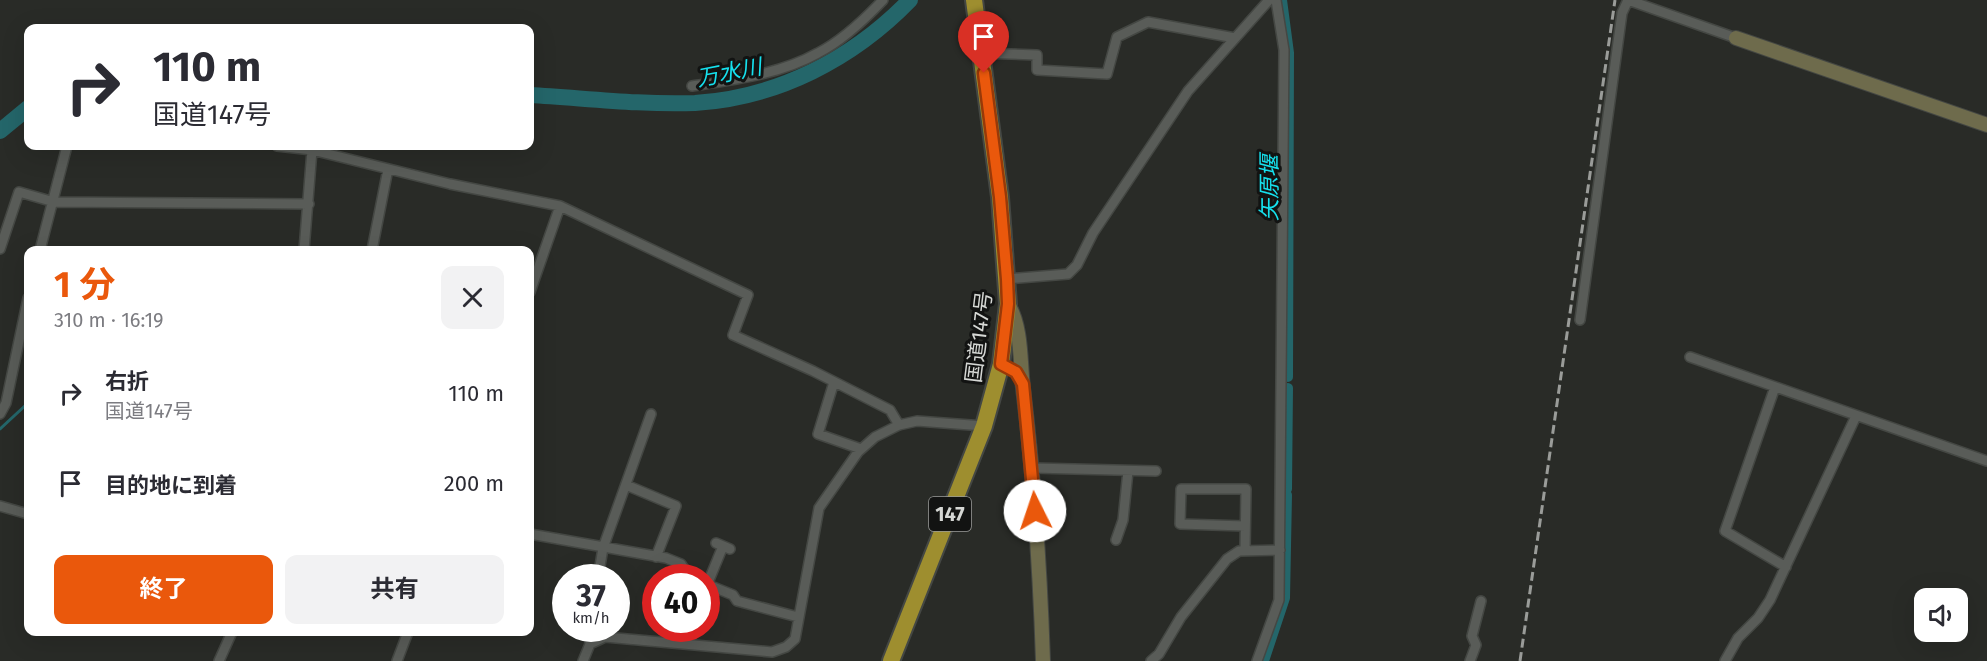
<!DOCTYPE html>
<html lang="ja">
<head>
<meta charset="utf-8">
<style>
  body { margin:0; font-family:"Fira Sans","Noto Sans JP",sans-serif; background:#f2f2f3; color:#2b2b33; height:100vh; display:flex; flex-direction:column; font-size:22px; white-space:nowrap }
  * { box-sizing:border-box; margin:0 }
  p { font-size:20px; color:#7c7c81 }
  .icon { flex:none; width:33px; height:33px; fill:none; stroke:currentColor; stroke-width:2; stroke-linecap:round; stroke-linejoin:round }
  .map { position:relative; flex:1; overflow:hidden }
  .details { position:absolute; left:24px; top:246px; width:510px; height:390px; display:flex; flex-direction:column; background:#fff; border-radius:12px; box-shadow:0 6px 24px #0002 }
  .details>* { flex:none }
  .top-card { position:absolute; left:24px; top:24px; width:510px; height:126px; border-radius:12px; box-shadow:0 6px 24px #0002; background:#fff; color:#2b2b33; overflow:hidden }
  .tools { position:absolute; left:1914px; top:588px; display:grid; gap:12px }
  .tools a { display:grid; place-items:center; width:54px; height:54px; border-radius:12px; background:#fff; box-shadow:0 6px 24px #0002; font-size:30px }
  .speed { position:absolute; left:552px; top:564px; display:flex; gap:12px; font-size:30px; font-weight:700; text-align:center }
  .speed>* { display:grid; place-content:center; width:78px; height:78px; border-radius:50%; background:#fff; box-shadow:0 6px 24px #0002; line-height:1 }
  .speed small { font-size:15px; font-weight:400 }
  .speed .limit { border:9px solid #d22; background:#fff; color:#111 }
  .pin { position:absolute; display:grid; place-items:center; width:51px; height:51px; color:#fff; margin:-62px -26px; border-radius:50% 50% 50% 0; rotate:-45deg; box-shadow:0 0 6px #0007 }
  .pin .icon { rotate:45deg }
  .me { position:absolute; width:66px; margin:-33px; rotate:356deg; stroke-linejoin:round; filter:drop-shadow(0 0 4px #0008) }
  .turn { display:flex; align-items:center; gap:21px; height:126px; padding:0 30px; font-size:27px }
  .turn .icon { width:78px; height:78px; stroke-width:2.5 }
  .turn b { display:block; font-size:42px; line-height:51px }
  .round { display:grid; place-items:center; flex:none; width:63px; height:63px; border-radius:12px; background:#f2f2f3 }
  .headline { display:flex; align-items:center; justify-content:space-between; height:102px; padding:0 30px }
  h1 { font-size:36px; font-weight:700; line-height:45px; color:#ea580c }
  .cta { display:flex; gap:12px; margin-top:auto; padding:12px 30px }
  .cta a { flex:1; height:69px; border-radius:12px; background:#ea580c; color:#fff; font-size:24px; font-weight:700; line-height:69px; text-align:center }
  .cta a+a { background:#f2f2f3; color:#2b2b33 }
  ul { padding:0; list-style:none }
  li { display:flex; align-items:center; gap:18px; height:90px; padding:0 30px }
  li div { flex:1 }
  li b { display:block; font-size:22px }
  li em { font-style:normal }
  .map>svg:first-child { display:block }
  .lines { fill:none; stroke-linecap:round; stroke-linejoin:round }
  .stream { stroke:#24666a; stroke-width:3 }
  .canal { stroke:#24666a; stroke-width:10 }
  .river { stroke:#24666a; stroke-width:16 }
  .street-casing { stroke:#444743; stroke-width:12 }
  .secondary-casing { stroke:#444743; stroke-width:16 }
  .highway-casing { stroke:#444743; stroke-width:20 }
  .street { stroke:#595c58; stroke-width:9 }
  .secondary { stroke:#6e6b4c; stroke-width:14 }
  .highway { stroke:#9e8e2f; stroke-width:16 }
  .rail { stroke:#9a9c99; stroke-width:3; stroke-dasharray:9 4.5; stroke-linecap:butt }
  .route-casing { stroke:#983908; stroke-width:15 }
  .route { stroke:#ea580c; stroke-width:10 }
  .labels { text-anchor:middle; stroke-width:6; stroke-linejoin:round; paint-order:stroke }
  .shield { fill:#121312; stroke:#9a9c9a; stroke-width:1.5 }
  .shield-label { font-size:20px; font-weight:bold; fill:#d5d7d4 }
  .street-label { font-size:21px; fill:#d5d7d4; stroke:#121312 }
  .water-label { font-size:22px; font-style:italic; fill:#16e1ee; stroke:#121312 }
</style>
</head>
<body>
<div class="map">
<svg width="1987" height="661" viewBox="0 0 1987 661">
  <rect width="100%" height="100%" fill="#292b27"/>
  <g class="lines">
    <!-- stream -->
    <path class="stream" d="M0 429 28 403"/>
    <!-- canal -->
    <path class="canal" d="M1282 0 1289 53 1288 377
      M1287 489 1288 388
      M1264 661 1285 598 1287 495"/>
    <!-- river -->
    <path class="river" d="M530 95C584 98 640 105 695 103 777 98 853 59 910 0
      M0 131 28 108"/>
    <defs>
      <path id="street" d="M1628 0 1736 38
        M981 53 1037 55V70L1107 74 1117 37 1148 22 1235 38
        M692 86C733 80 781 74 818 53 842 41 865 19 883 0
        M277 146 312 150 450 184 560 206 748 295 733 335 813 371 890 410 899 425
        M0 249 19 192 54 202 309 204
        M40 250 67 146
        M304 250 312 150
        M372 250 388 169
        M1007 279 1068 274 1077 265 1093 233 1188 91 1269 0
        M530 292 560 206
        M1580 320 1622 13 1628 0
        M1690 357 1987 461
        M834 382 818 434 861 449
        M1775 387 1725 531 1786 567
        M0 414 6 403 28 298
        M1033 468 1156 471
        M626 485 676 506 656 557
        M0 506 28 514
        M530 534 666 558 681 564 690 578
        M1116 540 1123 520 1128 471
        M716 543 730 549
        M1245 551 1246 489H1181L1180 524 1245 526
        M598 578 603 548 651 414
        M706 584 733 595 737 601 798 617
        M707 585 723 546
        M590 644 605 637 772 652 786 647 795 639 819 508 858 452 875 437 899 425 917 421 984 426
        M219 661 232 632
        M397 661 408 632
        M583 661 590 644 589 628
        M1151 661 1159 654 1181 617 1227 559 1239 551 1280 550
        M1257 661 1279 600 1284 50 1276 0
        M1470 661 1476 645 1472 636 1481 601
        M1725 661 1738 638 1758 618 1770 600 1856 416"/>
      <path id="secondary" d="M1736 38 1987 125
        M1008 304C1022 327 1020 362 1023 388 1034 479 1040 570 1043 661"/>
      <path id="highway" d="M891 661 984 426 1001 364 1008 304 1000 197 974 0"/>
    </defs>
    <!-- street casing -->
    <use href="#street" class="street-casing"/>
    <!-- secondary casing -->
    <use href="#secondary" class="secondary-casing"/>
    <!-- highway casing -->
    <use href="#highway" class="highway-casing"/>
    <!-- street -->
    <use href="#street" class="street"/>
    <!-- secondary -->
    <use href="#secondary" class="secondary"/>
    <!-- highway -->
    <use href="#highway" class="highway"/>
    <!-- rail -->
    <path class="rail" d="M1520 661 1615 0"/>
  </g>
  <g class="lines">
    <defs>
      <path id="route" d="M984 73 1000 197 1007 279 1008 304 1001 364 1016 372 1023 384 1035 511"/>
    </defs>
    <!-- route casing -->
    <use href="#route" class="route-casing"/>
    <!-- route -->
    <use href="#route" class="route"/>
  </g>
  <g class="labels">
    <!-- shield labels -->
    <rect class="shield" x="929" y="497" width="42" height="34" rx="4.5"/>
    <g class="shield-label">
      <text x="950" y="521">147</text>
    </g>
    <!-- street labels -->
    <g class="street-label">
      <text transform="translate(979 337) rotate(-83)" y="7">国道147号</text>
    </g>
    <!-- water labels -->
    <g class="water-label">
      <text transform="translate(729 72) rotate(-11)" y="8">万水川</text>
      <text transform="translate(1269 188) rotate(-90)" y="8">矢原堰</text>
    </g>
  </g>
</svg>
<div class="tools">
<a><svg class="icon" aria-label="sound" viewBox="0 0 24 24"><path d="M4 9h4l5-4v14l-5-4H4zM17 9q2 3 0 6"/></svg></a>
</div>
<div class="speed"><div>37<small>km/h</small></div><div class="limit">40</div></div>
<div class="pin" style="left:984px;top:73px;background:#d93025"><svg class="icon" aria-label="arrive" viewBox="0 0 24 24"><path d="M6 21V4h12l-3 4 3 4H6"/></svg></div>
<svg class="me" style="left:1035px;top:511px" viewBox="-20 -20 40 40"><circle r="19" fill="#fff"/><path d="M0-13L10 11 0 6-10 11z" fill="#ea580c"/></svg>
<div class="top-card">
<div class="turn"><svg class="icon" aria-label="right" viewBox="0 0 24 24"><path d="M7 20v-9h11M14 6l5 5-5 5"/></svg><div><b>110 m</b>国道147号</div></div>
</div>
<section class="details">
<div class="headline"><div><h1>1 分</h1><p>310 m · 16:19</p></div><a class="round"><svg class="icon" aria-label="close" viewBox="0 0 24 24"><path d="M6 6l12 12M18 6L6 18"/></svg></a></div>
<ul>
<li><svg class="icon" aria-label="right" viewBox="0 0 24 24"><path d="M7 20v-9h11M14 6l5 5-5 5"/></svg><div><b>右折</b><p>国道147号</p></div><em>110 m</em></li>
<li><svg class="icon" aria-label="arrive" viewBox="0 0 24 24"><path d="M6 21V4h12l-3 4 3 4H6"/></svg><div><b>目的地に到着</b></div><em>200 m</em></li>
</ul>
<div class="cta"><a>終了</a><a>共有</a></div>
</section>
</div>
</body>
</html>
